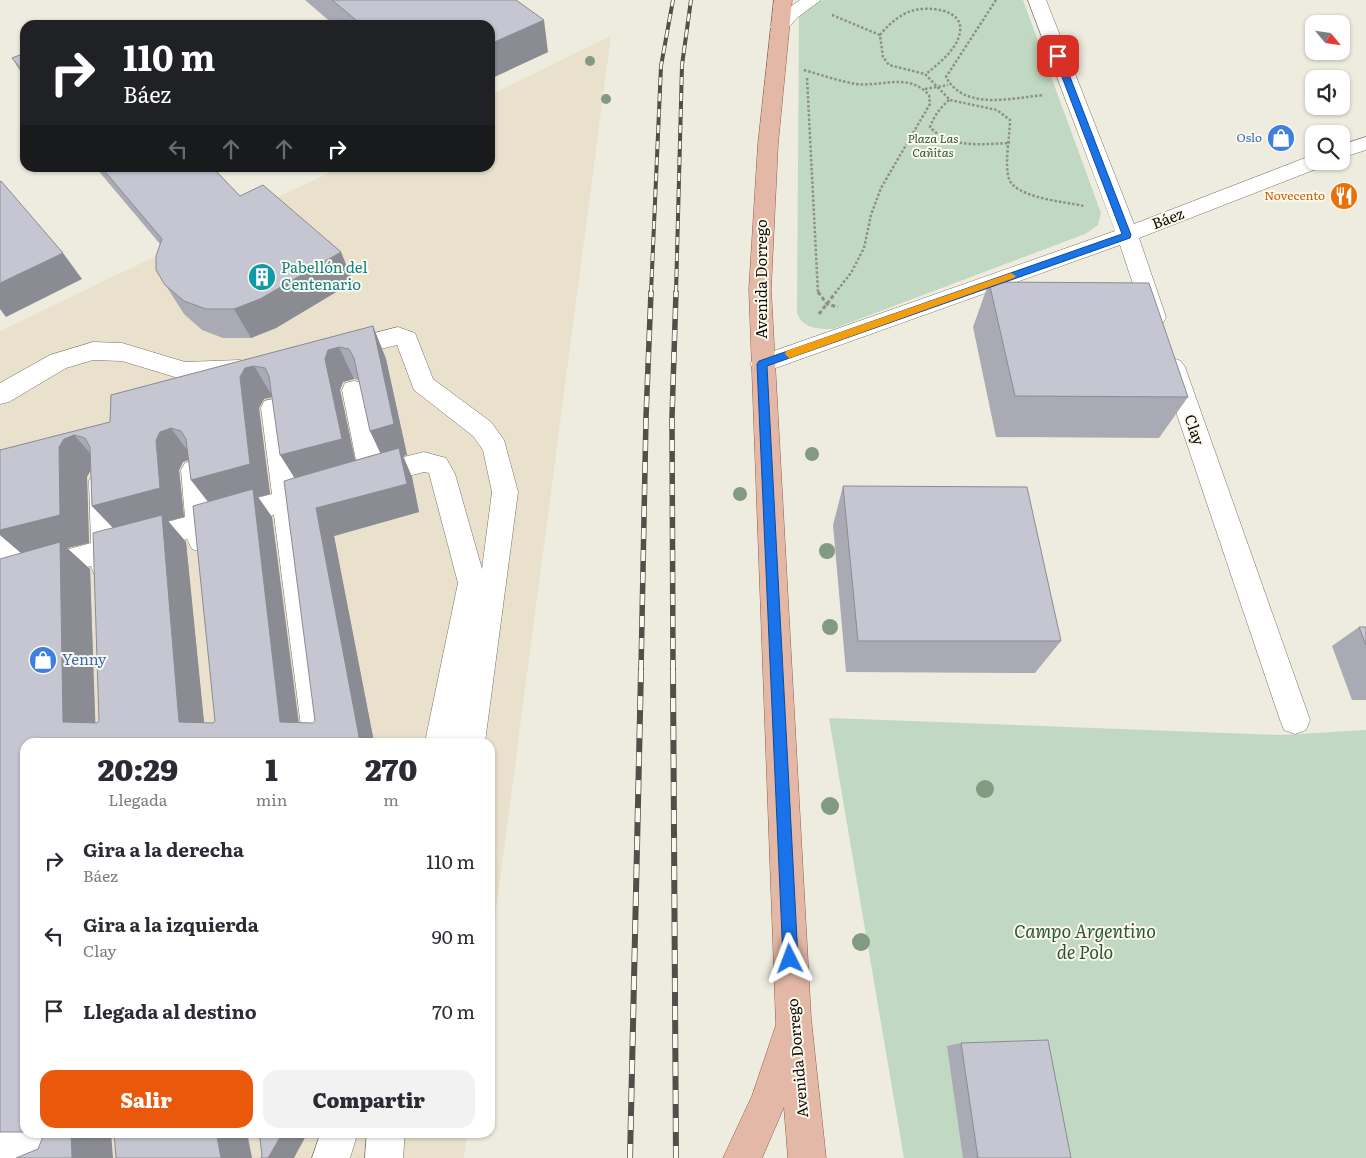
<!DOCTYPE html>
<html lang="es">
<head>
<meta charset="utf-8">
<style>
  body { margin:0; font-family:Literata,serif; background:#f2f2f3; color:#2b2b33; height:100vh; display:flex; flex-direction:column; font-size:19px; white-space:nowrap }
  * { box-sizing:border-box; margin:0 }
  p { font-size:16px; color:#7c7c81 }
  .icon { flex:none; width:28px; height:28px; fill:none; stroke:currentColor; stroke-width:2; stroke-linecap:round; stroke-linejoin:round }
  .map { position:relative; flex:1; overflow:hidden }
  .panel { position:absolute; left:20px; top:738px; width:475px; height:400px; display:flex; flex-direction:column; background:#fff; border-radius:15px; box-shadow:0 1px 4px #0004 }
  .panel>* { flex:none }
  .guide { position:absolute; left:20px; top:20px; width:475px; height:152px; border-radius:15px; box-shadow:0 1px 4px #0004; background:#202124; color:#fff; overflow:hidden }
  .needle { width:32px; rotate:119deg }
  .controls { position:absolute; left:1305px; top:15px; display:grid; gap:10px }
  .controls a { display:grid; place-items:center; width:45px; height:45px; border-radius:10px; background:#fff; box-shadow:0 1px 4px #0004; font-size:25px }
  .pin { position:absolute; display:grid; place-items:center; width:42px; height:42px; color:#fff; margin:-21px; border-radius:10px; box-shadow:0 2px 8px #0006 }
  .me { position:absolute; width:55px; margin:-28px; rotate:357deg; stroke-linejoin:round; filter:drop-shadow(0 0 4px #0008) }
  .turn { display:flex; align-items:center; gap:18px; height:105px; padding:0 20px; font-size:22px }
  .turn .icon { width:65px; height:65px; stroke-width:2.5 }
  .turn b { display:block; font-size:35px; line-height:42px }
  .lanes { display:flex; align-items:center; height:48px; padding:0 20px; background:#0003; justify-content:center; gap:25px; direction:ltr }
  .lanes .off { opacity:.35 }
  .eta { display:flex; justify-content:space-evenly; align-items:center; height:85px; text-align:center }
  .eta b { font-size:30px; font-weight:800; line-height:35px }
  .action { display:flex; gap:10px; margin-top:auto; padding:10px 20px }
  .action a { flex:1; height:58px; border-radius:15px; background:#ea580c; color:#fff; font-size:20px; font-weight:800; line-height:58px; text-align:center }
  .action a+a { background:#f2f2f3; color:#2b2b33 }
  ul { padding:0; list-style:none }
  li { display:flex; align-items:center; gap:15px; height:75px; padding:0 20px }
  li div { flex:1 }
  li b { display:block; font-size:19px }
  li em { font-style:normal }
  .map>svg:first-child { display:block }
  .commercial { fill:#eae1cc }
  .green { fill:#c1d9c2 }
  .lines { fill:none; stroke-linecap:round; stroke-linejoin:round }
  .minor-casing { stroke:#747267; stroke-width:1 }
  .major-casing { stroke:#8d5d48; stroke-width:1 }
  .path-far1 { stroke:#908f85; stroke-width:2.5; stroke-dasharray:2.5 2; stroke-linecap:butt }
  .path { stroke:#908f85; stroke-width:3; stroke-dasharray:4 2.5; stroke-linecap:butt }
  .minor { fill:#fff; fill-rule:evenodd }
  .major { fill:#e4b8a6; fill-rule:evenodd }
  .rail-far2-casing { stroke:#514f49; stroke-width:4 }
  .rail-far1-casing { stroke:#514f49; stroke-width:5.5 }
  .rail-casing { stroke:#514f49; stroke-width:6 }
  .rail-far2 { stroke:#fcf9ec; stroke-width:2.5; stroke-dasharray:8; stroke-linecap:butt }
  .rail-far1 { stroke:#fcf9ec; stroke-width:4; stroke-dasharray:11; stroke-linecap:butt }
  .rail { stroke:#fcf9ec; stroke-width:4.5; stroke-dasharray:14; stroke-linecap:butt }
  .tree { fill:#829a7f }
  .wall { fill:#aaaab5; fill-rule:evenodd }
  .shaded-wall { fill:#8b8b93 }
  .building { fill:#c6c6d2; stroke:#8b8b93 }
  .route { fill:#1a73e8; stroke:#114b97 }
  .slow { fill:#f59e0b }
  .labels { text-anchor:middle; stroke-width:4; stroke-linejoin:round; paint-order:stroke }
  .far-shop-label { font-size:12px; fill:#366cbe; stroke:#fcf9ec; text-anchor:end }
  .far-park-label { font-size:12px; font-style:italic; fill:#2a5630; stroke:#fcf9ec }
  .far-food-label { font-size:12px; fill:#c56008; stroke:#fcf9ec; text-anchor:end }
  .street-label { font-size:15px; fill:#0d0c08; stroke:#fcf9ec }
  .culture-label { font-size:15px; fill:#0d838f; stroke:#fcf9ec; text-anchor:start }
  .shop-label { font-size:15px; fill:#366cbe; stroke:#fcf9ec; text-anchor:start }
  .near-park-label { font-size:18px; font-style:italic; fill:#2a5630; stroke:#fcf9ec }
</style>
</head>
<body>
<div class="map">
<svg width="1366" height="1158" viewBox="0 0 1366 1158">
  <rect width="100%" height="100%" fill="#eeecdf"/>
  <!-- commercial -->
  <path class="commercial" d="M611 36 490 956V742H25V1132L467 1133 464 1158H0V331L339 168H490V95Z"/>
  <!-- green -->
  <path class="green" d="M824 0H1023L1101 213 1098 225 1085 234 833 329C818 329 803 329 797 313L799 16 816 2Z
    M829 718 1281 735 1366 730V1158H904Z"/>
  <g class="lines">
    <defs>
      <path id="minor" d="M800 0H821L798 17 785 31H773L770 27C778 15 788 8 800 0Z
        M1028 0H1046L1134 224 1310 156 1314 155V161H1327L1324 166 1139 238 1166 317 1163 323 1155 325 1147 323 1144 317 1120 245 770 370 762 373 754 370 750 364 754 358 1115 231Z
        M1366 137V150L1341 158V145Z
        M398 327 415 333 433 379 491 422 504 440 518 492 485 742H425L458 583 429 473 424 472 373 485 363 482 359 475 342 390 345 383 354 381 363 383 366 390 383 462 424 452 446 458 455 474 482 569 492 492 483 450 473 436 414 390 397 345 344 358 336 355 332 349 336 343Z
        M93 342 122 343 185 362 240 360 248 363 252 369 248 375 240 378 185 380 122 361 93 360 66 368 9 402 0 404V383L50 355Z
        M1173 358 1181 361 1185 367 1310 720 1306 730 1295 734 1284 730 1280 720 1161 367 1165 361Z
        M273 399 282 401 285 408 297 487 321 480 330 483 334 491 330 499 300 508 333 742H303L274 515 213 532 214 541 210 549 201 552 192 549 187 539 118 559 119 568 115 576 105 580 95 576 91 566 25 585V594L21 603 11 606 0 600V509L3 503 12 500 21 503 25 511V561L91 543 89 481 93 474 102 471 111 474 115 481 117 536 185 517 181 470 185 463 194 460 203 463 207 470 211 510 272 494 261 408 264 401Z
        M15 1077 25 1081V1132H84L79 1145 47 1158H0V1087L2 1082Z
        M321 1132H358L350 1158H312Z
        M367 1132H405L403 1158H365Z"/>
      <path id="major" d="M774 0H792L778 144 771 289 811 1018 826 1158H788L784 1107 762 1158H723L752 1096 776 1025 749 289 758 144Z"/>
    </defs>
    <!-- minor casing -->
    <use href="#minor" class="minor-casing"/>
    <!-- major casing -->
    <use href="#major" class="major-casing"/>
    <!-- path-far1 -->
    <path class="path-far1" d="M996 0 946 77C964 111 1012 98 1044 95
      M832 15 880 35 883 57 889 65 925 74 950 100 997 110 1010 120C1010 135 1004 165 1009 179 1016 198 1066 202 1084 206
      M880 35C888 25 899 15 911 11 926 6 964 8 960 32 957 50 939 63 926 74
      M804 70C821 75 839 81 856 84 883 87 908 72 929 95L930 104 881 188 871 215 864 248 851 273 835 293
      M807 78 818 293
      M925 89 948 85
      M949 100C940 108 934 116 930 127 949 149 983 144 1010 143"/>
    <!-- path -->
    <path class="path" d="M818 292 827 304 838 307
      M819 314 836 292"/>
    <!-- minor -->
    <use href="#minor" class="minor"/>
    <!-- major -->
    <use href="#major" class="major"/>
    <defs>
      <path id="rail-far2" d="M651 293 661 66 673 0
        M676 293 682 65 691 0"/>
      <path id="rail-far1" d="M641 671 646 417 651 292
        M673 671 672 417 676 292"/>
      <path id="rail" d="M673 670 676 1158
        M630 1158 641 670"/>
    </defs>
    <!-- rail-far2 casing -->
    <use href="#rail-far2" class="rail-far2-casing"/>
    <!-- rail-far1 casing -->
    <use href="#rail-far1" class="rail-far1-casing"/>
    <!-- rail casing -->
    <use href="#rail" class="rail-casing"/>
    <!-- rail-far2 -->
    <use href="#rail-far2" class="rail-far2"/>
    <!-- rail-far1 -->
    <use href="#rail-far1" class="rail-far1"/>
    <!-- rail -->
    <use href="#rail" class="rail"/>
  </g>
  <!-- trees -->
  <g class="tree">
    <circle cx="590" cy="61" r="5"/>
    <circle cx="606" cy="99" r="5"/>
    <circle cx="812" cy="454" r="7"/>
    <circle cx="740" cy="494" r="7"/>
    <circle cx="827" cy="551" r="8"/>
    <circle cx="830" cy="627" r="8"/>
    <circle cx="985" cy="789" r="9"/>
    <circle cx="830" cy="806" r="9"/>
    <circle cx="861" cy="942" r="9"/>
  </g>
  <!-- wall -->
  <path class="wall" d="M305 0H516L548 52 490 79V25H334Z
    M25 53V79L12 58Z
    M96 168H213L240 196 341 252 353 282 276 328 251 338H223L202 330 184 314 156 270 160 244Z
    M989 282 1188 397 1159 438 996 437 973 327Z
    M373 326 386 359 407 455 403 456 412 477 419 512 334 536 374 742H25L21 553 0 535V450L110 422 111 395ZM354 379 359 380 370 431 381 453 355 460 340 390 343 382ZM272 397 294 478 315 721 313 723H299L272 517 258 497 270 494 259 408 264 399ZM189 460 191 480 208 502 215 721 213 723H204L186 542 168 521 184 517 179 470 183 462ZM91 470 92 506 113 528 99 721 97 723H95L90 569 67 548 89 543 87 477Z
    M843 486 1061 641 1035 673 846 672 833 525Z
    M1359 627H1366V700H1352L1332 646Z
    M961 1043 1071 1158H963L947 1046Z"/>
  <!-- shaded-wall -->
  <path class="shaded-wall" d="M544 20 548 52 490 79V44Z
    M341 252 353 282 276 328 251 338 234 309Z
    M63 253 82 279 6 317 0 309V283Z
    M373 326 386 359 407 455 403 456 412 477 419 512 334 536 374 742H360L316 508 384 461 370 431Z
    M339 347 354 379 343 382 340 390 357 469 299 485 280 455 328 350Z
    M254 366 273 397 264 399 259 408 270 494 258 497 272 517 301 742 280 722 214 509 191 480 245 368Z
    M171 428 193 458 183 462 179 470 184 517 168 521 186 542 206 742 179 722 120 535 92 506 156 440 160 432Z
    M74 435 101 465 91 469 87 477 89 543 67 548 90 569 96 742 63 722 28 559 0 535V530L59 447 64 439Z
    M71 1132H111L113 1158H72Z
    M216 1132H247L252 1158H221Z
    M283 1132H308L294 1158H268Z"/>
  <!-- building -->
  <path class="building" d="M332 0H516L544 20 490 44V25H362Z
    M25 53V74L12 58Z
    M102 168H213L240 196 263 185 341 252 260 299 234 309H206L184 301 165 285 156 270V256L162 239Z
    M1 181 63 253 0 283V182Z
    M989 282 1149 283 1188 397 1015 396Z
    M373 326 394 424 370 431 354 358 349 349 339 347 328 350 325 359 342 439 280 455 269 376 265 368 254 366 245 368 240 377 250 464 191 480 186 439 181 431 171 428 160 432 156 440 160 488 92 506 90 447 85 438 74 435 64 439 59 447 60 515 0 530V450L110 422 111 395Z
    M399 448 407 484 316 508 360 742H25V1132H0V559L60 542 63 722 97 723 99 721 93 533 162 515 179 722 213 723 215 721 193 506 253 489 280 722 313 723 315 721 284 481Z
    M843 486 1027 487 1061 641H858Z
    M1359 627H1366V645Z
    M1048 1040 1071 1158H978L961 1043Z
    M43 1132H71L72 1158H16L38 1149 44 1134Z
    M114 1132H216L221 1158H116Z
    M259 1132H283L268 1158H261L262 1155Z"/>
  <!-- route -->
  <path class="route" d="M1058 54 1062 56 1131 235 1130 238 767 366 798 959 795 964 790 966 786 964 783 959 757 364 759 361 1122 234 1054 56Z"/>
  <!-- slow -->
  <path class="slow" d="M1011 273 1016 276 1014 278 793 357 789 358 785 354 786 351Z"/>
  <!-- icons -->
  <defs>
    <symbol id="shop-disc" viewBox="-11 -11 22 22"><circle r="9.5" fill="#3f7fe0" stroke="#fcf9ec"/><path d="M-5-2.5h2.3a2.7 3.5 0 0 1 5.4 0H5L5.5 6h-11ZM-1.5-2.5h3a1.5 2.3 0 0 0-3 0Z" fill="#fff"/></symbol>
    <symbol id="restaurant-disc" viewBox="-11 -11 22 22"><circle r="9.5" fill="#e8710a" stroke="#fcf9ec"/><path d="M-5-6h1v4h1v-4h1v4h1v-4h1v5L-1.5 .5V6h-2V.5L-5-1ZM5-6V6H3V1.5H1.5Q1.5-4 5-6Z" fill="#fff"/></symbol>
    <symbol id="building-disc" viewBox="-11 -11 22 22"><circle r="9.5" fill="#0f9aa8" stroke="#fcf9ec"/><path d="M-4-6H4V6H1V3H-1V6H-4ZM-2.5-4.3h1.7v1.8h-1.7ZM.8-4.3h1.7v1.8H.8ZM-2.5-1h1.7V.8h-1.7ZM.8-1h1.7V.8H.8Z" fill="#fff"/></symbol>
  </defs>
  <g fill-rule="evenodd">
    <use href="#shop-disc" x="1265" y="122" width="32" height="32"/>
    <use href="#restaurant-disc" x="1328" y="180" width="32" height="32"/>
    <use href="#building-disc" x="246" y="261" width="32" height="32"/>
    <use href="#shop-disc" x="27" y="644" width="32" height="32"/>
  </g>
  <g class="labels">
    <!-- far-shop labels -->
    <g class="far-shop-label">
      <text x="1262" y="142">Oslo</text>
    </g>
    <!-- far-park labels -->
    <g class="far-park-label">
      <text x="933" y="143">Plaza Las<tspan x="933" dy="14">Cañitas</tspan></text>
    </g>
    <!-- far-food labels -->
    <g class="far-food-label">
      <text x="1325" y="200">Novecento</text>
    </g>
    <!-- street labels -->
    <g class="street-label">
      <text transform="translate(1168 219) rotate(-21)" y="5">Báez</text>
      <text transform="translate(762 279) rotate(-90)" y="5">Avenida Dorrego</text>
      <text transform="translate(1194 430) rotate(71)" y="5">Clay</text>
      <text transform="translate(798 1058) rotate(-95)" y="5">Avenida Dorrego</text>
    </g>
    <!-- culture labels -->
    <g class="culture-label">
      <text x="281" y="273">Pabellón del<tspan x="281" dy="17">Centenario</tspan></text>
    </g>
    <!-- shop labels -->
    <g class="shop-label">
      <text x="62" y="665">Yenny</text>
    </g>
    <!-- near-park labels -->
    <g class="near-park-label">
      <text x="1085" y="938">Campo Argentino<tspan x="1085" dy="21">de Polo</tspan></text>
    </g>
  </g>
</svg>
<div class="controls">
<a><svg class="needle" viewBox="-14 -14 28 28"><path d="M0-13l5 13h-10z" fill="#e53935"/><path d="M0 13l5-13h-10z" fill="#7c7c81"/></svg></a>
<a><svg class="icon" aria-label="sound" viewBox="0 0 24 24"><path d="M4 9h4l5-4v14l-5-4H4zM17 9q2 3 0 6"/></svg></a>
<a><svg class="icon" aria-label="search" viewBox="0 0 24 24"><circle cx="10" cy="10" r="6"/><path d="M15 15l6 6"/></svg></a>
</div>
<div class="pin" style="left:1058px;top:56px;background:#d93025"><svg class="icon" aria-label="arrive" viewBox="0 0 24 24"><path d="M6 21V4h12l-3 4 3 4H6"/></svg></div>
<svg class="me" style="left:790px;top:959px" viewBox="-20 -20 40 40"><path d="M0-17L14 15 0 8-14 15z" fill="#1a73e8" stroke="#fff" stroke-width="4"/></svg>
<div class="guide">
<div class="turn"><svg class="icon" aria-label="right" viewBox="0 0 24 24"><path d="M7 20v-9h11M14 6l5 5-5 5"/></svg><div><b>110 m</b>Báez</div></div>
<div class="lanes"><svg class="icon off" aria-label="left" viewBox="0 0 24 24"><path d="M17 20v-9H6M10 6l-5 5 5 5"/></svg><svg class="icon off" aria-label="ahead" viewBox="0 0 24 24"><path d="M12 20V5M6 11l6-6 6 6"/></svg><svg class="icon off" aria-label="ahead" viewBox="0 0 24 24"><path d="M12 20V5M6 11l6-6 6 6"/></svg><svg class="icon" aria-label="right" viewBox="0 0 24 24"><path d="M7 20v-9h11M14 6l5 5-5 5"/></svg></div>
</div>
<section class="panel">
<div class="eta">
<div><b>20:29</b><p>Llegada</p></div>
<div><b>1</b><p>min</p></div>
<div><b>270</b><p>m</p></div>
</div>
<ul>
<li><svg class="icon" aria-label="right" viewBox="0 0 24 24"><path d="M7 20v-9h11M14 6l5 5-5 5"/></svg><div><b>Gira a la derecha</b><p>Báez</p></div><em>110 m</em></li>
<li><svg class="icon" aria-label="left" viewBox="0 0 24 24"><path d="M17 20v-9H6M10 6l-5 5 5 5"/></svg><div><b>Gira a la izquierda</b><p>Clay</p></div><em>90 m</em></li>
<li><svg class="icon" aria-label="arrive" viewBox="0 0 24 24"><path d="M6 21V4h12l-3 4 3 4H6"/></svg><div><b>Llegada al destino</b></div><em>70 m</em></li>
</ul>
<div class="action"><a>Salir</a><a>Compartir</a></div>
</section>
</div>
</body>
</html>
